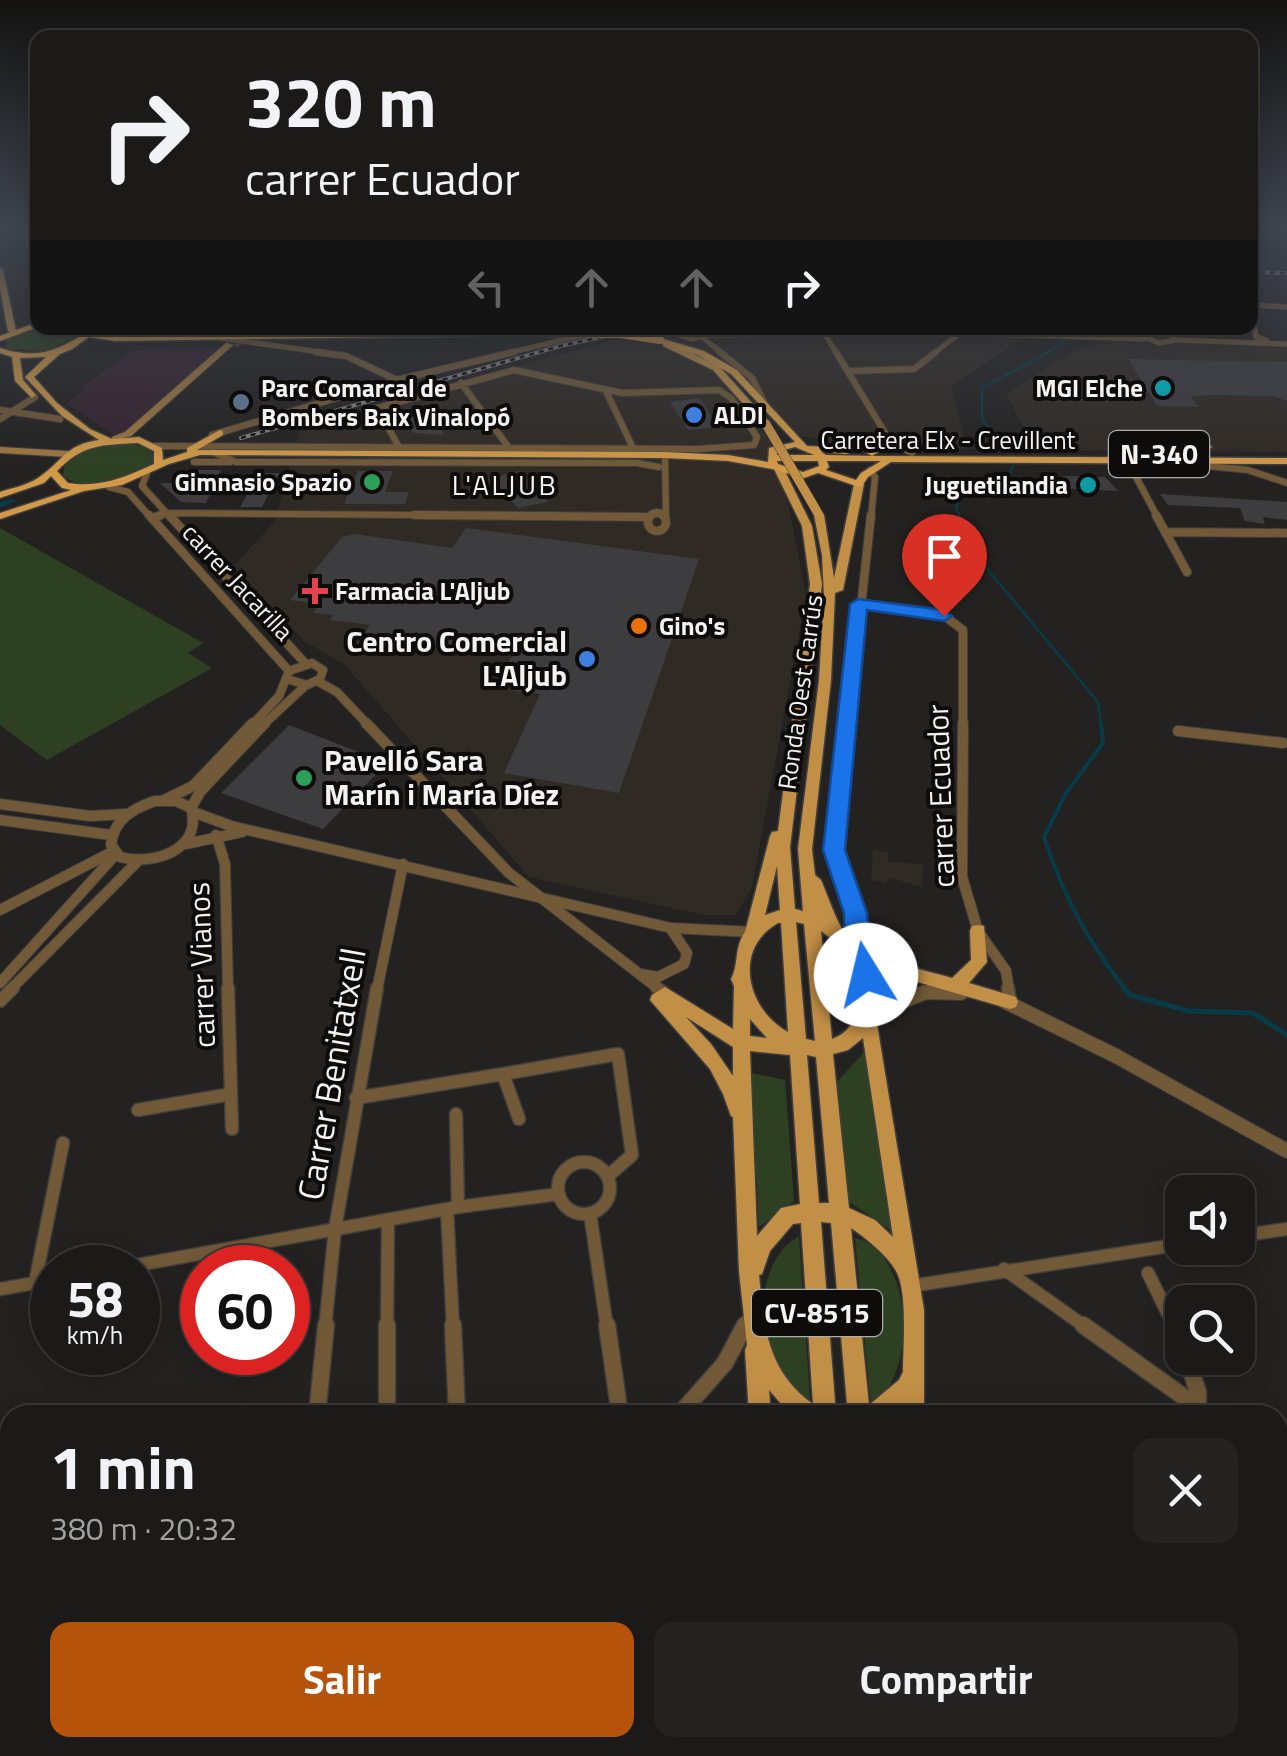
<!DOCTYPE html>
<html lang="es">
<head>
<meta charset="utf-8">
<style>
  body { margin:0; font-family:"Titillium Web",sans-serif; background:#242322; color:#f1f3f6; height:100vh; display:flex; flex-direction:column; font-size:38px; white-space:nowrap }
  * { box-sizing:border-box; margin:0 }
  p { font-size:32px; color:#a0a1a2 }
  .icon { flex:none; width:55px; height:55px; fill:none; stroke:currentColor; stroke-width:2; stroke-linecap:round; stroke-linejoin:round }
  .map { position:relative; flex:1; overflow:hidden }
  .panel { position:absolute; left:0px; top:1405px; width:1288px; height:352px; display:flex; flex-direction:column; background:#1b1a19; border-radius:30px 30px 0 0; box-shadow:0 5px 25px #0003,0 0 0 2px #393838 }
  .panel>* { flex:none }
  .top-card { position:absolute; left:30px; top:30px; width:1228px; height:305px; border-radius:20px; box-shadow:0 5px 25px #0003,0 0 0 2px #393838; background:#1b1a19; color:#f1f3f6; overflow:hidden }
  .fabs { position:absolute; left:1165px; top:1175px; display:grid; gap:20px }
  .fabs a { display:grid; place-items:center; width:90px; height:90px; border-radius:20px; background:#1b1a19; box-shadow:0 5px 25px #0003,0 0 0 2px #393838; font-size:50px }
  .speed { position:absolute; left:30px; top:1245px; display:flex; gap:20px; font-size:50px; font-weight:700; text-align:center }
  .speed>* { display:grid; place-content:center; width:130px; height:130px; border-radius:50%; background:#1b1a19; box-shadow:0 5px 25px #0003,0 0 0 2px #393838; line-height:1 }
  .speed small { font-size:25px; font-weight:400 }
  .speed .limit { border:15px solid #d22; background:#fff; color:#111 }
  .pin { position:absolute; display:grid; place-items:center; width:85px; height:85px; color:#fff; margin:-102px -42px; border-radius:50% 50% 50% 0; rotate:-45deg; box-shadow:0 0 10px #0007 }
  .pin .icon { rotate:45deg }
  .me { position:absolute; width:110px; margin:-55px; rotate:351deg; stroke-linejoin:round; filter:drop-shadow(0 0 8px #0008) }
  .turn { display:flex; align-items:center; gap:35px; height:210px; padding:0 50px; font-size:45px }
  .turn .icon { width:130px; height:130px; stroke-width:2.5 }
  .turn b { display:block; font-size:70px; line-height:85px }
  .lanes { display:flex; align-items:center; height:95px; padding:0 50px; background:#0003; justify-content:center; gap:50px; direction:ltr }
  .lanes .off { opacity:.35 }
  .round { display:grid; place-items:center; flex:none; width:105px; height:105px; border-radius:20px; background:#242322 }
  .headline { display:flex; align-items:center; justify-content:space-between; height:170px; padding:0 50px }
  h1 { font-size:60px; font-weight:700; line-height:75px }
  .button { display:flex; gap:20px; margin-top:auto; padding:20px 50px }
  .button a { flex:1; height:115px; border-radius:20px; background:#b45309; color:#fff; font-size:40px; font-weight:700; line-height:115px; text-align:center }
  .button a+a { background:#242322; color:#f1f3f6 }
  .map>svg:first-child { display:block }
  .built { fill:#302a24 }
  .education { fill:#35242e }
  .green { fill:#2d4021 }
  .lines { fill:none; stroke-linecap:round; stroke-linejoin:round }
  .stream-far2 { stroke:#073b48; stroke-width:2.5 }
  .stream-far1 { stroke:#073b48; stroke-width:4 }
  .stream { stroke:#073b48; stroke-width:5 }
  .canal { fill:#073b48; fill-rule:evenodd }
  .building { fill:#3d3d40 }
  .secondary-tunnel { stroke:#434140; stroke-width:6; stroke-dasharray:6 4; stroke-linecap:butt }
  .minor-far5-casing { stroke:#413f3e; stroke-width:6 }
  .minor-far4-casing { stroke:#413f3e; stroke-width:8 }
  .minor-far3-casing { stroke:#413f3e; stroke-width:10 }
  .minor-far2-casing { stroke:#413f3e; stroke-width:12 }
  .minor-far1-casing { stroke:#413f3e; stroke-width:15 }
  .minor-casing { stroke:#413f3e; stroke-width:19 }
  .tertiary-casing { stroke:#413f3e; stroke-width:16 }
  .secondary-casing { stroke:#413f3e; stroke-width:2 }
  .primary-casing { stroke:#413f3e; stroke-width:3 }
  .trunk-casing { stroke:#413f3e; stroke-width:3 }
  .minor-far5 { stroke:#725a38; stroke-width:5 }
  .minor-far4 { stroke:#725a38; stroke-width:6 }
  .minor-far3 { stroke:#725a38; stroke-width:8 }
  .minor-far2 { stroke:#725a38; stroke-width:10 }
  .minor-far1 { stroke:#725a38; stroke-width:12 }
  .minor { stroke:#725a38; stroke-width:16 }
  .tertiary { stroke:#725a38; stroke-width:14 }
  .secondary { fill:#9f7841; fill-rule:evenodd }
  .primary { fill:#c28f46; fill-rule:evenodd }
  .trunk { fill:#d29a48; fill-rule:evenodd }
  .rail-casing { stroke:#828180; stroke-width:4 }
  .rail { stroke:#0d0c0b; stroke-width:2.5; stroke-dasharray:5; stroke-linecap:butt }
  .primary-bridge-casing { stroke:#413f3e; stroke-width:10; stroke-linecap:butt }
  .trunk-bridge-casing { stroke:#413f3e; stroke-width:9; stroke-linecap:butt }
  .primary-bridge { stroke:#c28f46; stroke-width:9 }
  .trunk-bridge { stroke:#d29a48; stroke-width:8 }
  .route { fill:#1a73e8; stroke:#114b97; stroke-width:2.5 }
  .culture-dot { fill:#0f9aa8; stroke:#0d0c0b; stroke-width:4 }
  .service-dot { fill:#5c6f8a; stroke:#0d0c0b; stroke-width:4 }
  .shop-dot { fill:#3f7fe0; stroke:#0d0c0b; stroke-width:4 }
  .leisure-dot { fill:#2e9e5b; stroke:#0d0c0b; stroke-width:4 }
  .health-dot { fill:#e0444e; stroke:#0d0c0b; stroke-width:4 }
  .food-dot { fill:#e8710a; stroke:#0d0c0b; stroke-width:4 }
  .labels { text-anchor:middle; stroke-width:8; stroke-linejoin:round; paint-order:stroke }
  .far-poi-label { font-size:25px; font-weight:bold; fill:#f4f3f2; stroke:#0d0c0b; text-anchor:start }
  .far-street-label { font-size:25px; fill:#f4f3f2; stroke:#0d0c0b }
  .shield { fill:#0d0c0b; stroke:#afaead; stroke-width:2.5 }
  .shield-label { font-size:28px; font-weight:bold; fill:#f4f3f2 }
  .far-neighbourhood-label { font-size:28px; letter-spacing:2.5px; fill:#f4f3f2; stroke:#0d0c0b }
  .poi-label { font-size:30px; font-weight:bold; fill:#f4f3f2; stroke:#0d0c0b; text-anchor:end }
  .street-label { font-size:30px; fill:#f4f3f2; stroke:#0d0c0b }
  .near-street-label { font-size:35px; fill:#f4f3f2; stroke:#0d0c0b }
</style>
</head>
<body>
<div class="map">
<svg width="1287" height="1756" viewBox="0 0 1287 1756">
  <rect width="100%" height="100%" fill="#242221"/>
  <!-- built -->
  <path class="built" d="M659 328H1039L951 386 967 449 866 448 802 436 790 429 748 376 732 365 687 344 634 333Z
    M1134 333 1287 342V452L1036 450 1006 394 1075 350Z
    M625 337 683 350 713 366 760 422 779 456 806 595 752 887 736 915H704L529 877 345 665 304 641 233 567 275 521 301 426Z
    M873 850 888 852V862L923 864 922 887 888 877 886 883 871 880Z"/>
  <!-- education -->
  <path class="education" d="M215 348 218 351 122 434 114 435 66 403 86 389 80 387 136 350Z"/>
  <!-- green -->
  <path class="green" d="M37 326 76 328 80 335 46 351 6 349 7 338Z
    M122 442 151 448 154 460C135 483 87 494 63 476L65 462 84 450Z
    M0 528 203 643 188 653 212 668 47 760 0 725Z
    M866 1050 892 1231 848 1201 836 1083Z
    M751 1073 785 1080 794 1201 759 1227Z
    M799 1236 810 1400C756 1379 744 1267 799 1236Z
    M855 1238C912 1250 920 1374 871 1406Z"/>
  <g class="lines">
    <!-- stream-far2 -->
    <path class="stream-far2" d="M1007 447 982 420V388L1044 355 1081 328
      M1013 466 1010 473 962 491 956 507 974 553 1098 702 1101 726"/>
    <!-- stream-far1 -->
    <path class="stream-far1" d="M1101 723 1103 743 1066 793 1044 837C1063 895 1088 942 1126 990"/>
    <!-- stream -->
    <path class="stream" d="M1124 988 1130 995 1189 1011 1253 1013 1287 1035"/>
    <!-- canal -->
    <path class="canal" d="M10 499 17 501 0 508V502Z"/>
  </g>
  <!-- building -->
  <path class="building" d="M1128 359 1287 362V401L1274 396 1208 395 1191 397 1199 407 1157 406Z
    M700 398 718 427 688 430 670 402Z
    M409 408 417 419 433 415 444 435 414 433 396 411Z
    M181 470H221L206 503 181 502 160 483H172Z
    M358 471H393L385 492H409L405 504H344Z
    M520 471 534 486 548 502 518 508 503 491 491 494 480 481Z
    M259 473H280L262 507H240Z
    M1062 476 1105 477 1118 491 1060 488Z
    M1160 494 1287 502V520L1263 517 1265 524 1245 521 1240 508 1168 505Z
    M466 528 699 559 619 793 504 773 540 694 513 691V679L503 670 512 656 364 634 370 625 330 620 333 615 313 613 319 604 290 600 342 537 355 534 452 548Z
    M289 725 387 763 323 829 221 793Z"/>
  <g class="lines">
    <!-- secondary-tunnel -->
    <path class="secondary-tunnel" d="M235 346 256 328"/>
    <defs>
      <path id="minor-far5" d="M262 328 351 334
        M687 328 679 335 692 339 706 335 697 328
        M821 328 837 354
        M1153 329 1169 332 1175 340 1159 343 1140 335Z
        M438 333 522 328
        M706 335 958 333 1144 339
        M154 337 219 334 242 328
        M702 337 723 354
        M220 338 334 354
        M1175 340 1287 344
        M1266 340 1256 337 1251 305 1287 307
        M504 354 613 328
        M933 354 960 333"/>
      <path id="minor-far4" d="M720 352 752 378 766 406
        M836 352 890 441 912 453
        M849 371 914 369 936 352
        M397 380 514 352
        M461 383 510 449
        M605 389 635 452
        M0 410 60 419
        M0 419 35 397
        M212 435 397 380 346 356 316 352
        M155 446 698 449 754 445 757 437 731 398 719 390 622 393 514 370 377 408 399 447
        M213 452 236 462 637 463 659 467
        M665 455 666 518
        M194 462H230
        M1128 462 1158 518
        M1178 463 1248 470 1287 483
        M870 470 875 477 871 518
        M147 473 142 486 171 518
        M109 487 128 492 151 518
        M154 518 166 513 648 517"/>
      <path id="minor-far3" d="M648 522a9 9 0 1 1 18 0a9 9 0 1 1-18 0Z
        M149 515 289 671
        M169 515 305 663
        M414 515 648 517
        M1156 515 1187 572
        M153 518 161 515
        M1165 532 1287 533
        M858 604 943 615 963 630V726
        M317 681 337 692 369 726
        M251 726 279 696 289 671 312 663 323 670 320 679 307 685 287 679
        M262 726 305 686
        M848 726 871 515"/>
      <path id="minor-far2" d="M366 723 509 873 660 990
        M848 723 834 851 856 913 858 952
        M963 723 962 877 978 931 1006 971 1009 990
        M1178 731 1283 743
        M155 801H176L191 808C203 850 153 866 120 857L111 845C114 819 132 809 155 801Z
        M162 801 193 786 253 723
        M0 804 90 816 126 814
        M191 808 200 792 265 723
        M193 812 231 826 671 928 753 932
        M0 820 111 835
        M216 835 225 864 228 990
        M186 844 242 832
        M0 910 114 851
        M640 974 658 977 684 964 687 953 671 929
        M0 983 116 854
        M10 990 138 861
        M377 990 403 864"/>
      <path id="minor-far1" d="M228 988 232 1129
        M657 988 665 994
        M1008 988 1010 1002
        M0 1001 13 988
        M356 1098 503 1074
        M138 1110 231 1094
        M456 1114 458 1207
        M519 1119 503 1074 618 1054 632 1155 608 1176
        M558 1188a26 26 0 1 1 52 0a26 26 0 1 1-52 0Z
        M447 1209 453 1328
        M590 1213 607 1328
        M1238 1236 1287 1229
        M121 1268 458 1207 559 1194
        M1004 1269 1087 1328
        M1148 1273 1175 1328
        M35 1283 63 1143
        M911 1286 1182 1244
        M0 1289 52 1280
        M325 1328 335 1229 377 988
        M387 1328 388 1220
        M744 1328 751 1314"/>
      <path id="minor" d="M453 1325 457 1415
        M607 1325 620 1415
        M1083 1325 1198 1407
        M1173 1325 1182 1343
        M1187 1358 1198 1392V1415
        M317 1415 326 1325
        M387 1415V1325
        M679 1415 725 1363 745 1325
        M0 1568 10 1566
        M730 1756 731 1748
        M1125 1756 1127 1748"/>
      <path id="tertiary" d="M1004 1001 1116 1056 1287 1151
        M868 1015 926 992 961 993"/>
      <path id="secondary" d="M226 343 233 345 131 436 112 441V437L125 432Z
        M0 447 68 451 72 454 68 457 0 453Z"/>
      <path id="primary" d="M22 225H28L38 258V274L35 272Z
        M0 268 3 270 16 331 12 333 8 331 0 288Z
        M663 342H669L719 366 769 422V426H763L713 370 663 346Z
        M779 466 784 469 812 526 822 584 790 847 795 909 803 911 798 849 819 680 824 596 822 555 814 515 819 512 824 515 834 578 854 484 859 481 864 484 843 590 835 593 831 680 812 849 815 875 821 880C827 894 836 920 843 930 863 958 921 969 952 978L971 960 970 931 972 926 978 925 984 926 987 962 969 983 1016 997 1018 1002 1016 1007 1010 1009 897 976 869 964 874 976 875 1012 924 1310V1415H902V1406L891 1415H848L831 1223 821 1222 836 1415H791L769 1390 771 1415H749L745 1350 747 1345 739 1271 733 1117 731 1116 723 1094 710 1069 650 1000 652 995 665 987 733 1029 734 986 731 979C739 965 734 947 745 932L770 836 772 832 778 831 810 584 802 526 774 469ZM777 866 780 910 765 915ZM796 922 804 924 815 1041 806 1039ZM778 923H781L788 1032C747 1010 732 949 778 923ZM821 931C834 940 846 951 853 965 866 991 861 1029 832 1039ZM686 1017 733 1047V1076L711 1044ZM750 1019 767 1038 750 1036ZM863 1038 893 1237 875 1220 849 1208 833 1054 848 1050ZM750 1051 790 1055 800 1204 781 1208 757 1236ZM807 1055 816 1057 829 1203H819ZM801 1223 813 1404C767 1371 764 1327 759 1275L762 1274 770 1251 793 1224ZM851 1228C867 1239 887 1255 896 1271 908 1291 903 1348 903 1372L899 1380 869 1405Z
        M816 1748H842V1756H816Z
        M855 1748H881V1756H855Z"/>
      <path id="trunk" d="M38 322V327L0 341V336Z
        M544 331 547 335 115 341 89 337 72 349 60 354 34 377 57 403 90 429 112 439 139 437 162 448 163 460 187 452V448L220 430 223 431V435L197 450 665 452 728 455 768 462 769 448 795 442 731 374 698 355 657 342V338H660L704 351 737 370 807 446 847 448 852 451 847 454 821 452 826 455 872 456 867 453 869 451 890 438 893 439V443L872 456 1287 458V464L891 462 868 477 862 486 859 487 818 473 804 478 772 469 728 461 665 458 200 455 169 464 122 485 84 491 0 519V513L71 490 62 488 51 476 44 483 0 498V492C12 488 28 485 38 478 62 462 66 444 99 440L62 416 25 377 46 357 20 358 23 380 36 395 32 398 15 381 12 357 0 353V348C37 360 57 351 87 332L115 337ZM138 443 154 451V464C125 477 101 488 68 483L57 471C83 444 102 445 138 443ZM795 447 814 455H777V452ZM777 461H818L819 466 803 472 778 464ZM827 461H881L861 473 856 480 826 470 829 467Z
        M1176 435H1182L1212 447 1197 454H1191V450L1198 447 1176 439Z"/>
    </defs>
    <!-- minor-far5 casing -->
    <use href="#minor-far5" class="minor-far5-casing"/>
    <!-- minor-far4 casing -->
    <use href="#minor-far4" class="minor-far4-casing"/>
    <!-- minor-far3 casing -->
    <use href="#minor-far3" class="minor-far3-casing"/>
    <!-- minor-far2 casing -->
    <use href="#minor-far2" class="minor-far2-casing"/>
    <!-- minor-far1 casing -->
    <use href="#minor-far1" class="minor-far1-casing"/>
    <!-- minor casing -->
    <use href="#minor" class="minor-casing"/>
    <!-- tertiary casing -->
    <use href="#tertiary" class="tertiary-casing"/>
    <!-- secondary casing -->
    <use href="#secondary" class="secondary-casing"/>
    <!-- primary casing -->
    <use href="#primary" class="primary-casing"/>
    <!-- trunk casing -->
    <use href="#trunk" class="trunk-casing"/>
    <!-- minor-far5 -->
    <use href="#minor-far5" class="minor-far5"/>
    <!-- minor-far4 -->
    <use href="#minor-far4" class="minor-far4"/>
    <!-- minor-far3 -->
    <use href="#minor-far3" class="minor-far3"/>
    <!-- minor-far2 -->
    <use href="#minor-far2" class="minor-far2"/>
    <!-- minor-far1 -->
    <use href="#minor-far1" class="minor-far1"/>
    <!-- minor -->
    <use href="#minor" class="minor"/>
    <!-- tertiary -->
    <use href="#tertiary" class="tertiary"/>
    <!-- secondary -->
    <use href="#secondary" class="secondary"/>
    <!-- primary -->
    <use href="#primary" class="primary"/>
    <!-- trunk -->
    <use href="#trunk" class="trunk"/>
    <defs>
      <path id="rail" d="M1250 272 1287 273
        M241 438 560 346 643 328"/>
    </defs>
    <!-- rail casing -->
    <use href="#rail" class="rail-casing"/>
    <!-- rail -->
    <use href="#rail" class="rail"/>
    <defs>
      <path id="primary-bridge" d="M766 424 819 515"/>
      <path id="trunk-bridge" d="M544 333 621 334 660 340"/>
    </defs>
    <!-- primary-bridge casing -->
    <use href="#primary-bridge" class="primary-bridge-casing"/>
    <!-- trunk-bridge casing -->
    <use href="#trunk-bridge" class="trunk-bridge-casing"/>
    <!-- primary-bridge -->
    <use href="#primary-bridge" class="primary-bridge"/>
    <!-- trunk-bridge -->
    <use href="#trunk-bridge" class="trunk-bridge"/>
  </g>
  <!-- sky -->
  <linearGradient id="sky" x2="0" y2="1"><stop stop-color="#141312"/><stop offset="0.48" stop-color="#3f444e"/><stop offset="1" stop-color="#3f444e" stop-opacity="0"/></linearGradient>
  <rect width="1287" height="471" fill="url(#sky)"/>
  <!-- route -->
  <path class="route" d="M858 599 944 610 952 616 944 621 867 610 845 850 867 913 870 952 878 975 866 986 857 983 845 952 844 913 823 850 850 604Z"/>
  <!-- markers -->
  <g class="culture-dot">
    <circle cx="1163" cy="388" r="10"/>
    <circle cx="1088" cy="485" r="10"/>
  </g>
  <circle class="service-dot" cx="241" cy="402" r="10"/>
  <g class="shop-dot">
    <circle cx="694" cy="415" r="10"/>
    <circle cx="587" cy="659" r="10"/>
  </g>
  <g class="leisure-dot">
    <circle cx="372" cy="482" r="10"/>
    <circle cx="304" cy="778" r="10"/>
  </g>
  <path class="health-dot" d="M310 576h10v10h10v10h-10v10h-10v-10h-10v-10h10z"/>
  <circle class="food-dot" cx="639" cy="626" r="10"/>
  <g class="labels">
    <!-- far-poi labels -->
    <g class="far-poi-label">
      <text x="261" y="397">Parc Comarcal de<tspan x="261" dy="29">Bombers Baix Vinalopó</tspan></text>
      <text x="1143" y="397" text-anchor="end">MGI Elche</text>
      <text x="714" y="424">ALDI</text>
      <text x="352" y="491" text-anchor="end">Gimnasio Spazio</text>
      <text x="1068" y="494" text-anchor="end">Juguetilandia</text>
      <text x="335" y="600">Farmacia L'Aljub</text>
      <text x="659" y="635">Gino's</text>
    </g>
    <!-- far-street labels -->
    <g class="far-street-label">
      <text x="948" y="449">Carretera Elx - Crevillent</text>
      <text transform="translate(238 582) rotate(47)" y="9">carrer Jacarilla</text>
      <text transform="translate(800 692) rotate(-82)" y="9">Ronda Oest Carrús</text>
    </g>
    <!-- shield labels -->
    <g class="shield">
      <rect x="1109" y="431" width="100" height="46" rx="8"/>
      <rect x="752" y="1290" width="130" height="46" rx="8"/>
    </g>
    <g class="shield-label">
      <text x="1159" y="464">N-340</text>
      <text x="817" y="1323">CV-8515</text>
    </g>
    <!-- far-neighbourhood labels -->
    <g class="far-neighbourhood-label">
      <text x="505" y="495">L'ALJUB</text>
    </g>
    <!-- poi labels -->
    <g class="poi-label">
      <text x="567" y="652">Centro Comercial<tspan x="567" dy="34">L'Aljub</tspan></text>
      <text x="324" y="771" text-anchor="start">Pavelló Sara<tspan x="324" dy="34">Marín i María Díez</tspan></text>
    </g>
    <!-- street labels -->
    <g class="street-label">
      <text transform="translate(941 796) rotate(-92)" y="10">carrer Ecuador</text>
      <text transform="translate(202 965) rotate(-92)" y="10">carrer Vianos</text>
    </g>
    <!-- near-street labels -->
    <g class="near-street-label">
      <text transform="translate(332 1074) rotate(-80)" y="12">Carrer Benitatxell</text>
    </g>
  </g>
</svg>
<div class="fabs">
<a><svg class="icon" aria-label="sound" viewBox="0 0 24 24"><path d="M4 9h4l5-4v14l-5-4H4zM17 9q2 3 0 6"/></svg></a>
<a><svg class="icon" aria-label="search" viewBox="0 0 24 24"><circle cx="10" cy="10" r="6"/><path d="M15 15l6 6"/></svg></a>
</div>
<div class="speed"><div>58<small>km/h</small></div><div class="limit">60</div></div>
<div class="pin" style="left:944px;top:616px;background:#d93025"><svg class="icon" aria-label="arrive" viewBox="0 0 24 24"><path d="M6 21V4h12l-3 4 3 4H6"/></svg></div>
<svg class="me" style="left:866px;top:975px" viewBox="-20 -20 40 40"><circle r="19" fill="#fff"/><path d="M0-13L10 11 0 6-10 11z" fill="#1a73e8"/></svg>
<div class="top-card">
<div class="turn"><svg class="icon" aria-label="right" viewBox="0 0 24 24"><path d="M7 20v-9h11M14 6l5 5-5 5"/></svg><div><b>320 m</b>carrer Ecuador</div></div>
<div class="lanes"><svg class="icon off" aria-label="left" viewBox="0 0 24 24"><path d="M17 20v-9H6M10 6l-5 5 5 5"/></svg><svg class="icon off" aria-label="ahead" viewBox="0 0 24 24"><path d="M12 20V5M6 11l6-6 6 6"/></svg><svg class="icon off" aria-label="ahead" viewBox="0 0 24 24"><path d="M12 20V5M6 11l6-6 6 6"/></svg><svg class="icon" aria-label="right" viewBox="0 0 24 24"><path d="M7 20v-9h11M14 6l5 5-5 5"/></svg></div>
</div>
<section class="panel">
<div class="headline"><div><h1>1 min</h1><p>380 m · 20:32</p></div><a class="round"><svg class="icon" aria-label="close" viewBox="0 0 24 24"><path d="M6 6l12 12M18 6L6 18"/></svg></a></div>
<div class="button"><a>Salir</a><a>Compartir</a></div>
</section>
</div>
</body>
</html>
